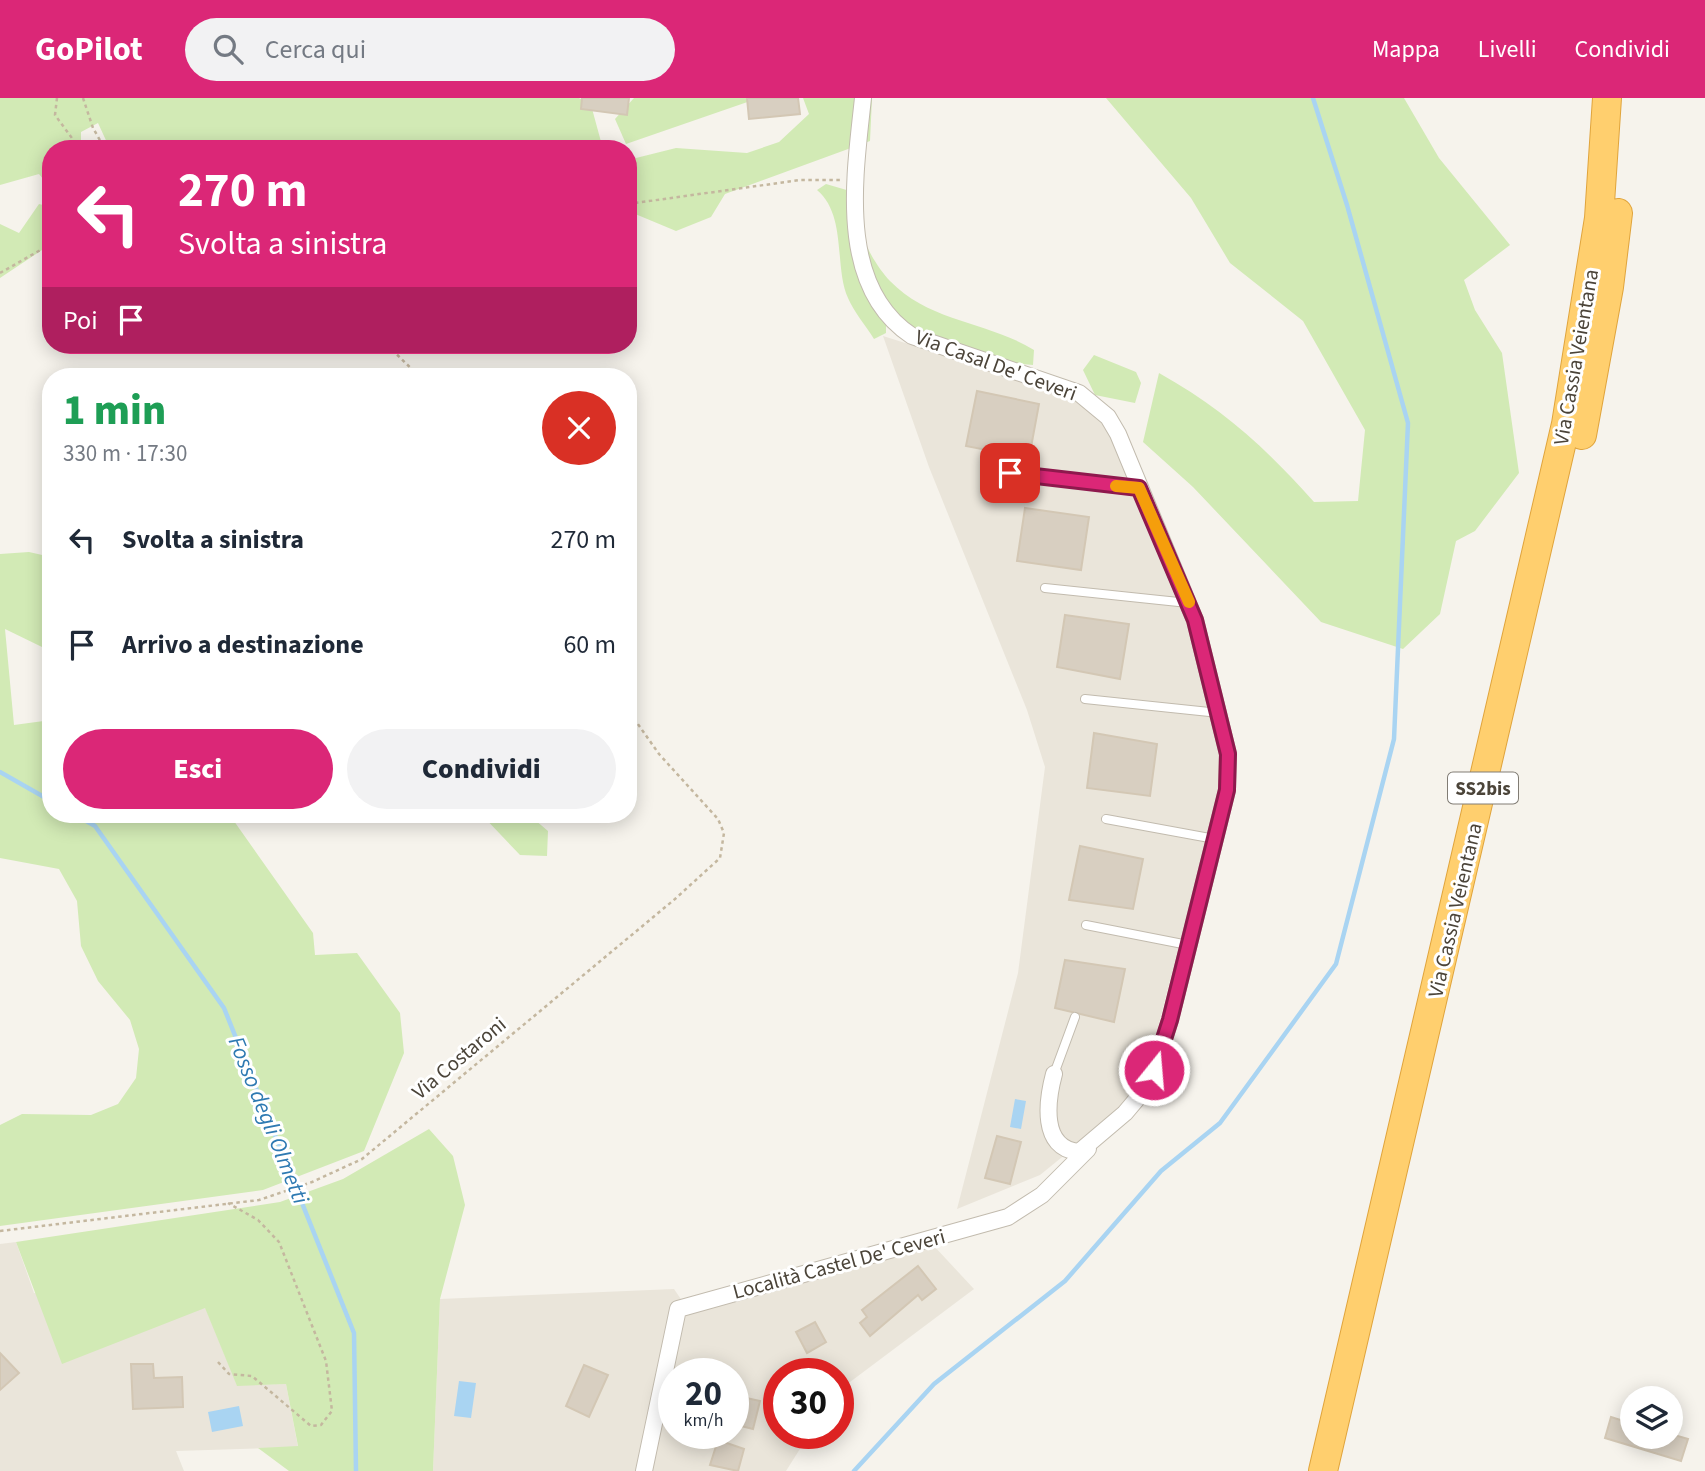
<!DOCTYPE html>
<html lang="it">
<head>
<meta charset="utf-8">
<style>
  body { margin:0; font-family:"Source Sans 3",sans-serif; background:#f2f2f3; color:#1f2937; height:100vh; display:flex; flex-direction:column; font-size:26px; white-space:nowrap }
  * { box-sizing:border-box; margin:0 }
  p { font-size:23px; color:#747a83 }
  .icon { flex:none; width:38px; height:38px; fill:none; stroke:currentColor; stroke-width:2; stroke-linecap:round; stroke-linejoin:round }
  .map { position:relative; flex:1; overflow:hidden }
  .details { position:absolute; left:42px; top:270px; width:595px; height:455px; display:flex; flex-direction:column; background:#fff; border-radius:28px; box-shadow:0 4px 18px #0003 }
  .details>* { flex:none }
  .hud { position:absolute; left:42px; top:42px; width:595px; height:214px; border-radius:28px; box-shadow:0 4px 18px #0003; background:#db2777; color:#fff; overflow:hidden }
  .controls { position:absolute; left:1620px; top:1288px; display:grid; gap:14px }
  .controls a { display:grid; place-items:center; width:63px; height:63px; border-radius:50%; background:#fff; box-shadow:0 4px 18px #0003; font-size:35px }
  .speed { position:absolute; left:658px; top:1260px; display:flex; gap:14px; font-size:35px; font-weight:700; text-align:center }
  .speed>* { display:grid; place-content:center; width:91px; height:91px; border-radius:50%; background:#fff; box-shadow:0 4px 18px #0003; line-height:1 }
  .speed small { font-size:18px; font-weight:400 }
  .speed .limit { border:10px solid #d22; background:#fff; color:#111 }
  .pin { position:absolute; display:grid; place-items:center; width:60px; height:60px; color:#fff; margin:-30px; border-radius:14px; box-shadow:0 4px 10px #0006 }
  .me { position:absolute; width:77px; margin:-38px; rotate:17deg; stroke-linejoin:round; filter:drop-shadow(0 0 5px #0008) }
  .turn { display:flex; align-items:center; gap:24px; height:147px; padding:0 21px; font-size:32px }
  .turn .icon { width:91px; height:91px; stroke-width:2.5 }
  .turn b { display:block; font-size:49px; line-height:60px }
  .then { display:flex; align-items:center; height:66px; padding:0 21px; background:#0003; gap:14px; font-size:26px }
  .round { display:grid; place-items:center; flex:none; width:74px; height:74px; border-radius:37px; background:#f2f2f3 }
  .head { display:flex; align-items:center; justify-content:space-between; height:119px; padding:0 21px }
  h1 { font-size:42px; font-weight:800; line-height:52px; color:#1e9e55 }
  .primary-button { display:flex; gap:14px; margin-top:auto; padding:14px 21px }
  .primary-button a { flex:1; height:80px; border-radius:42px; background:#db2777; color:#fff; font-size:28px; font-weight:800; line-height:80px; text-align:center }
  .primary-button a+a { background:#f2f2f3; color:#1f2937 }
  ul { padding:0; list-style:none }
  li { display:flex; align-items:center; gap:21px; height:105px; padding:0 21px }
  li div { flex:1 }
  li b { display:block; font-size:26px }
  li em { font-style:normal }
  header { display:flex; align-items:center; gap:42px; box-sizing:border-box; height:98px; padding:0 35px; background:#db2777; color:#fff }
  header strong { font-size:33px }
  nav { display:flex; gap:38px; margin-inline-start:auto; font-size:24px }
  .search { width:490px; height:63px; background:#f2f2f3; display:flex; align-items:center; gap:18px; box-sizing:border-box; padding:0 24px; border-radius:38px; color:#747a83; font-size:26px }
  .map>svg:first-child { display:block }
  .residential { fill:#eae5da; fill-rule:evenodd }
  .green { fill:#d2eab5 }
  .water { fill:#a9d4f2 }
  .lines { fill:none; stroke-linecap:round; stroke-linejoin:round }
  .stream { stroke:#a9d4f2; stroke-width:4.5 }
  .building { fill:#d8cfc1; stroke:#d3c7b4; stroke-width:2 }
  .lane-casing { stroke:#c2bbae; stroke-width:10 }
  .street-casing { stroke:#c2bbae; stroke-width:18 }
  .highway-casing { stroke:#e0a43c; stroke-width:30 }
  .path { stroke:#c4b79f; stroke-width:2.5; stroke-dasharray:3.5 3.5; stroke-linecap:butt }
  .lane { stroke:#fff; stroke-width:8 }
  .street { stroke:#fff; stroke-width:16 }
  .highway { stroke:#ffcf6e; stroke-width:28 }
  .route-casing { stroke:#8e194d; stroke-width:18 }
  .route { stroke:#db2777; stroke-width:12 }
  .slow { stroke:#f59e0b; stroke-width:12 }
  .labels { text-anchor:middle; stroke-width:6; stroke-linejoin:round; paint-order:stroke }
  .shield { fill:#fff; stroke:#817c74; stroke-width:2 }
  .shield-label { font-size:19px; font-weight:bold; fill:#4b4439 }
  .street-label { font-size:21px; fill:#4b4439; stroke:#fff }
  .water-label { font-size:23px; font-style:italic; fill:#2e7ab2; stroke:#fff }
</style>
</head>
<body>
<header>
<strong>GoPilot</strong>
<div class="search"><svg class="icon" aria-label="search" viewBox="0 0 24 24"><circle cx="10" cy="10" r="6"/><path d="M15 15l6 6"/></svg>Cerca qui</div>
<nav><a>Mappa</a><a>Livelli</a><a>Condividi</a></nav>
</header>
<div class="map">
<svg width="1705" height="1373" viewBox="0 0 1705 1373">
  <rect width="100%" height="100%" fill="#f6f3ec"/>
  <!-- residential -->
  <path class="residential" d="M883 238 1077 299 1104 320 1182 509 1214 604 1219 649 1220 689 1147 972 1120 1012 1040 1077 957 1111 1018 875 1045 669 1027 612 929 369Z
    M16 1144 34 1195 205 1209 237 1287 286 1286 298 1349 176 1353 184 1373H0V1146Z
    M934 1148 974 1191 838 1293V1276H779V1335H810L786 1373H433L440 1201 674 1191 691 1216ZM674 1276H733V1335H674Z"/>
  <!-- green -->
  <path class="green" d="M0 0H579L591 7 603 51H110L98 25 81 34V51H51V91L39 76 0 87Z
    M634 0H759L626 46 615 21Z
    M803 0H872L870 43 725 96 711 119 676 133 628 113V62L676 50 747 55 779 44 809 16Z
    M1106 0H1404L1439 60 1510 147 1464 182 1475 212 1502 255 1519 375 1475 433 1456 443 1440 516 1403 551 1321 524 1193 389 1143 344 1159 275C1222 310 1266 350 1314 404L1358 403 1365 332 1303 223 1230 165 1191 100Z
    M826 86 850 93C868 119 859 115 865 142 867 153 882 175 890 183 931 225 987 223 1034 252L1033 267C984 264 929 241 886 215V235L874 241C866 228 854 214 848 200 834 170 847 117 817 92Z
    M39 106 51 109V146L0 180V126L19 135Z
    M1094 257 1136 274 1141 285 1135 305 1095 297 1083 272Z
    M29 454 51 459V549H42L5 531 14 627 51 622V716H229L313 835 315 857 357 855 400 915 404 955 364 1053 263 1092 0 1128V1027L22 1016 91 1017 118 1006 136 980 139 951 130 922 98 883 81 848 77 803 59 771 0 760V456Z
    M481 716H528L548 733 547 758 520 757Z
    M429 1031 453 1058 465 1107 440 1201 433 1373H289L258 1350 298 1348 286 1286 237 1288 205 1210 62 1266 16 1144 280 1104 343 1081Z"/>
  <!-- water -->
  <path class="water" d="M1015 1001 1026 1003 1021 1031 1010 1029Z
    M459 1283 476 1285 471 1320 454 1318Z
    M239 1308 243 1328 212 1334 208 1314Z"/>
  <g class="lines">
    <!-- stream -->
    <path class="stream" d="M0 674 51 703
      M74 716 95 728 224 910 354 1235 356 1373
      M854 1373 934 1286 1065 1183 1161 1073 1220 1025 1336 866 1394 641 1408 325 1347 107 1313 0"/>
  </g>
  <!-- building -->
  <path class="building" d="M582 0H629L627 17 581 11Z
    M747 0H798L800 16 749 21Z
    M977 293 1039 306 1029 360 966 348Z
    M1025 410 1089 419 1081 472 1017 463Z
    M1065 517 1129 526 1120 581 1057 569Z
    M1094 635 1157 646 1150 698 1087 690Z
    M1080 748 1143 761 1133 811 1069 802Z
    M1065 862 1125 871 1114 924 1055 910Z
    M997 1038 1021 1044 1010 1086 985 1080Z
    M918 1168 936 1191 922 1202 918 1197 870 1238 860 1225 867 1219 862 1212Z
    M815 1224 826 1244 807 1255 796 1234Z
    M0 1255 19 1275 0 1292Z
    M131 1266H153L154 1280 182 1279 183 1309 133 1311Z
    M584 1267 608 1277 589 1319 566 1308Z
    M733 1297 760 1303 753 1331 733 1326Z
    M1611 1319 1633 1326V1339H1671V1336L1688 1341 1681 1363 1605 1340Z
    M718 1342 744 1351 738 1373 710 1367Z"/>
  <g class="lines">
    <defs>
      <path id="lane" d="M985 372 1139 390
        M1045 490 1188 505
        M1085 601 1219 615
        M1106 721 1215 741
        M1086 827 1188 847
        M1054 976 1075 919"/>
      <path id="street" d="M863 0C855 76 836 188 912 238L1079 295 1108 319 1118 336 1195 522 1228 656 1227 692 1170 922 1154 972 1141 996 1125 1015 1079 1054C1040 1051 1047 1002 1054 976
        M644 1373 678 1211 1008 1119 1042 1097 1088 1051"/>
      <path id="highway" d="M1582 337 1609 189 1618 115
        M1323 1373 1566 326 1599 120 1607 0"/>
    </defs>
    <!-- lane casing -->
    <use href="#lane" class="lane-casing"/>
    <!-- street casing -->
    <use href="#street" class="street-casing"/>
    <!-- highway casing -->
    <use href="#highway" class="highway-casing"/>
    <!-- path -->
    <path class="path" d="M57 0 55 17 80 51
      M83 0 93 30 105 51
      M628 106 800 82H840
      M0 175 51 146
      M387 247 419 278
      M0 1133 259 1102 312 1084 362 1061 675 801 720 760 724 735 718 721 659 656 628 612
      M218 1264 229 1276 252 1278 311 1328 321 1327 332 1313 326 1263 279 1144 258 1122 228 1105"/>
    <!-- lane -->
    <use href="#lane" class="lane"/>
    <!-- street -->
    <use href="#street" class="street"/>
    <!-- highway -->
    <use href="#highway" class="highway"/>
  </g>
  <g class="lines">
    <defs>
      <path id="route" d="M1010 375 1139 390 1195 522 1228 656 1227 692 1170 922 1154 972"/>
    </defs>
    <!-- route casing -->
    <use href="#route" class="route-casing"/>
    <!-- route -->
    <use href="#route" class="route"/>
    <!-- slow -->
    <path class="slow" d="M1116 388 1139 390 1189 504"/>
  </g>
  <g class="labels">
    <!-- shield labels -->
    <rect class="shield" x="1448" y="674.5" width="70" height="31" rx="5"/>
    <g class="shield-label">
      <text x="1483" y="697">SS2bis</text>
    </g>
    <!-- street labels -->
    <g class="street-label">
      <text transform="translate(1576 259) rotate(-80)" y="7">Via Cassia Veientana</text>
      <text transform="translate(996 267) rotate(20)" y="7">Via Casal De' Ceveri</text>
      <text transform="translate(1455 812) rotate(-77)" y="7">Via Cassia Veientana</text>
      <text transform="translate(459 960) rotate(-40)" y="7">Via Costaroni</text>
      <text transform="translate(839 1166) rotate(-15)" y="7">Località Castel De' Ceveri</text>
    </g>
    <!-- water labels -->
    <g class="water-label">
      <text transform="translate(269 1022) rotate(68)" y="8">Fosso degli Olmetti</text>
    </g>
  </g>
</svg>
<div class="controls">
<a><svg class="icon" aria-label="layers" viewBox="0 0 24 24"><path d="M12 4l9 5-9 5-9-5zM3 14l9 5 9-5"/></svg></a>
</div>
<div class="speed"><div>20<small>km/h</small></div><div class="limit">30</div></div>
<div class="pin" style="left:1010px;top:375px;background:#d93025"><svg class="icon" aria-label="arrive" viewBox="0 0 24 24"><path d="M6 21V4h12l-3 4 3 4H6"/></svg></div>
<svg class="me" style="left:1154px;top:972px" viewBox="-20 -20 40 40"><circle r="17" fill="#db2777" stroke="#fff" stroke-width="3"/><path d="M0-11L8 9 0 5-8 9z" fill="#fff"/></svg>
<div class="hud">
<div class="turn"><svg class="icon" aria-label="left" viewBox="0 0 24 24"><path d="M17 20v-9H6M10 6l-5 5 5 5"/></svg><div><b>270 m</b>Svolta a sinistra</div></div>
<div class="then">Poi<svg class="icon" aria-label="arrive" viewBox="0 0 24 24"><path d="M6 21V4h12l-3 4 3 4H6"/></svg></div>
</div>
<section class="details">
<div class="head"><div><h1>1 min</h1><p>330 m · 17:30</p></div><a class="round" style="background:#d93025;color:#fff"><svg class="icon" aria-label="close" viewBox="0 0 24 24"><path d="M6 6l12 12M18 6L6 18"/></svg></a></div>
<ul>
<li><svg class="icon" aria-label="left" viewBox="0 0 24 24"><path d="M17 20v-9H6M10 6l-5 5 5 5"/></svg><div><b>Svolta a sinistra</b></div><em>270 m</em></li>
<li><svg class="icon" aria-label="arrive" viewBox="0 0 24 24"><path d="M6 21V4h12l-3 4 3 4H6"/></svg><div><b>Arrivo a destinazione</b></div><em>60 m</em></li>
</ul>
<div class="primary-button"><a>Esci</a><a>Condividi</a></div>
</section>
</div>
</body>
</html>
